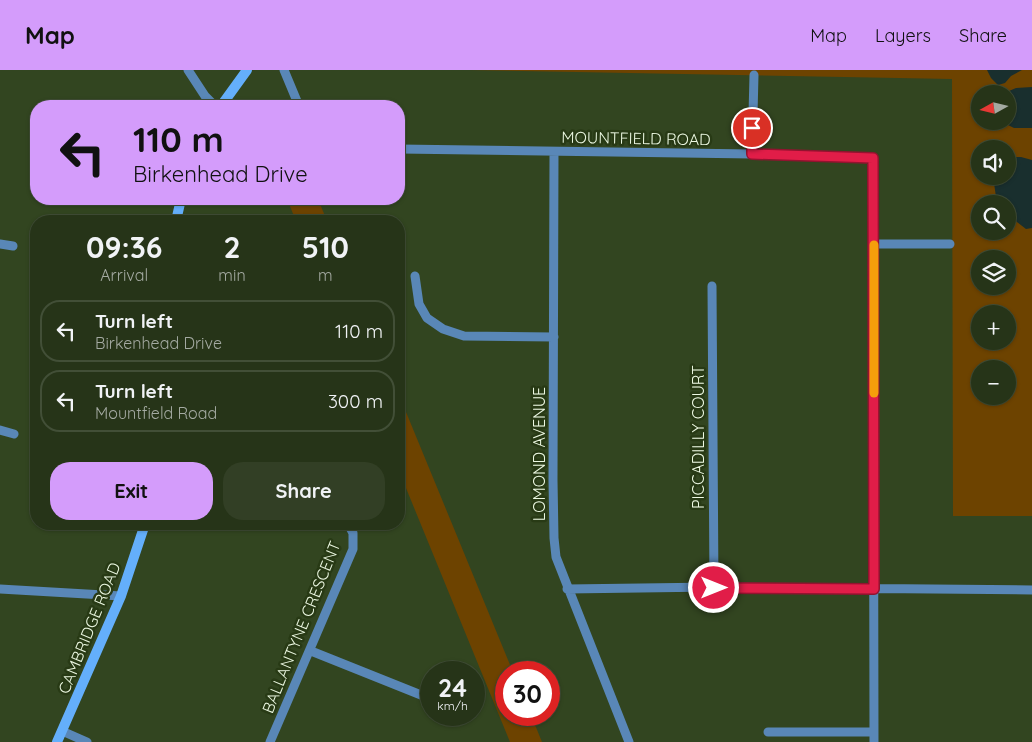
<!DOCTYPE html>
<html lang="en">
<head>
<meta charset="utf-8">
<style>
  body { margin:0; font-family:Quicksand,sans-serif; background:#323f25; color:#f1f3f6; height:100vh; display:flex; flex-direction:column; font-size:19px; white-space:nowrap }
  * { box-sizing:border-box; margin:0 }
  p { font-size:16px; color:#a4aaa2 }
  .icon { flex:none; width:28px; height:28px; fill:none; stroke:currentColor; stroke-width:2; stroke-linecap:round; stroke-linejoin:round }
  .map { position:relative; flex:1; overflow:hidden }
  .details { position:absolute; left:30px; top:145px; width:375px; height:315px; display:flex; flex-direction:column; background:#263418; border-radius:20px; box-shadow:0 1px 4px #0004,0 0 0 1px #424f37 }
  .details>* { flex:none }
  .banner { position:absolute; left:30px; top:30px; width:375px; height:105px; border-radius:20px; box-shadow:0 1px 4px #0004,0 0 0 1px #424f37; background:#d49cfb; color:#111; overflow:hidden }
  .needle { width:32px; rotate:262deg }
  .fabs { position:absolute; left:971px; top:15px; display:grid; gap:10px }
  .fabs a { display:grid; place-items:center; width:45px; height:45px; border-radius:50%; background:#263418; box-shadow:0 1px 4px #0004,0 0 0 1px #424f37; font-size:25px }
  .speed { position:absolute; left:420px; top:591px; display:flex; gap:10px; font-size:25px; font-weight:700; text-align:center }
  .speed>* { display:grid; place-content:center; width:65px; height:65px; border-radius:50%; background:#263418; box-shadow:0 1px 4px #0004,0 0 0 1px #424f37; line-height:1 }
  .speed small { font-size:12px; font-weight:400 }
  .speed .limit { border:8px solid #d22; background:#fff; color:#111 }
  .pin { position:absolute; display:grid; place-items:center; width:42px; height:42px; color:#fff; margin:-21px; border:2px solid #fff; border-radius:50%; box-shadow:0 1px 5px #0007 }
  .me { position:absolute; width:55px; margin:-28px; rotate:90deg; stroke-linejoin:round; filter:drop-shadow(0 0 4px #0008) }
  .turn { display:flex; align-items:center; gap:18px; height:105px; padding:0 20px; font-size:22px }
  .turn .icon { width:65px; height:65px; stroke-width:2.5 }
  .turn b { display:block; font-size:35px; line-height:42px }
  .eta { display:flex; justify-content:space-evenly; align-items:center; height:85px; text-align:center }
  .eta b { font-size:30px; font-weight:700; line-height:35px }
  .primary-button { display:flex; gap:10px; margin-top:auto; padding:10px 20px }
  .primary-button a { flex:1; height:58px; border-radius:20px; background:#d49cfb; color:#111; font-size:20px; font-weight:700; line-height:58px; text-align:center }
  .primary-button a+a { background:#323f25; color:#f1f3f6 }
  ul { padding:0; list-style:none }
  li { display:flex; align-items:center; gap:15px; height:62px; margin:0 10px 8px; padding:0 10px; border:2px solid #424f37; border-radius:20px }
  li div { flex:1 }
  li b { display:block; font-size:19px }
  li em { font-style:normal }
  header { display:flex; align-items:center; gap:30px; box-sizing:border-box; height:70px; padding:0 25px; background:#d49cfb; color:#111 }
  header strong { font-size:24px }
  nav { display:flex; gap:28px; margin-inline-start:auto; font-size:18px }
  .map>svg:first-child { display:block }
  .green { fill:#6d4300; fill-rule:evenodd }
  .water { fill:#192f2e }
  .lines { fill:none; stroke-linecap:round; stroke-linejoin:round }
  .minor { stroke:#5987b7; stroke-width:9 }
  .secondary { stroke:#64affb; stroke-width:10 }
  .route-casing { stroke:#92132f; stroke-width:12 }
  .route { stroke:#e11d48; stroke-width:9 }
  .slow { stroke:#f59e0b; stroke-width:9 }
  .labels { text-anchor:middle; stroke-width:5; stroke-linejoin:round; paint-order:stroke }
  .street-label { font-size:16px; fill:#edf9e3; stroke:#283a15 }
</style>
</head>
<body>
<header>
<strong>Map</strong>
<nav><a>Map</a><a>Layers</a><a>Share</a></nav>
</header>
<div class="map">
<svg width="1032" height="672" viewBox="0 0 1032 672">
  <rect width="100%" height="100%" fill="#324520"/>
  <!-- green -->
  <path class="green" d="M469 0H1032V446H953L952 9ZM980 24H1008V51H980ZM980 79H1008V106H980ZM980 134H1008V161H980ZM980 189H1008V216H980ZM980 244H1008V271H980ZM980 299H1008V326H980Z
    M287 129H318L327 151H296Z
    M399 325 513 602H506V645H531L542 672H510L399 401Z"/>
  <!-- water -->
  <path class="water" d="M987 0H1022L1011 6 1005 13 998 15 991 8Z
    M1032 17V58H1014L1004 53 1003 51H1008V24H1002L1016 18Z
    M1010 87H1021L1032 90V158L1026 159 1008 145V134H997L993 106H1008V88Z"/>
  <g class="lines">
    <!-- minor -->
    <path class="minor" d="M188 0 205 26 215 36
      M284 0 299 36
      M399 79 752 84 873 88 874 672
      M554 82 553 410 554 468 556 487 629 672
      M752 84 754 5
      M0 174 13 176
      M874 174H950
      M415 206 419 234 427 248 443 259 464 266 554 267
      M712 216 714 517
      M0 360 14 364
      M0 519 121 526
      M567 519 714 517 1032 520
      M311 581 426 627
      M62 661 87 672
      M768 662H874
      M270 672 353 479V463L348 454"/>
    <!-- secondary -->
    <path class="secondary" d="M221 36 247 0
      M176 151 181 129
      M57 672 121 526 145 454"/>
  </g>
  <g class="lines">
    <defs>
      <path id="route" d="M714 518 874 519 873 88 752 84V58"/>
    </defs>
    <!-- route casing -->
    <use href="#route" class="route-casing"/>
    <!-- route -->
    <use href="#route" class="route"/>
    <!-- slow -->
    <path class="slow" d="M874 323V175"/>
  </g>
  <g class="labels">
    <!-- street labels -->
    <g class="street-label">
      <text transform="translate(636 68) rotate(1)" y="6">MOUNTFIELD ROAD</text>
      <text transform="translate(698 367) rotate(-90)" y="6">PICCADILLY COURT</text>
      <text transform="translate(539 384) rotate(-90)" y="6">LOMOND AVENUE</text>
      <text transform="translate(301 557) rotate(-68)" y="6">BALLANTYNE CRESCENT</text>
      <text transform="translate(89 558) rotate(-68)" y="6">CAMBRIDGE ROAD</text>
    </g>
  </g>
</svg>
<div class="fabs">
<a><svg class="needle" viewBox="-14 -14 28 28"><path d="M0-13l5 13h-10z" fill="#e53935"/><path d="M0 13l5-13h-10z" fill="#a4aaa2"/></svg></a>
<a><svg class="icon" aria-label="sound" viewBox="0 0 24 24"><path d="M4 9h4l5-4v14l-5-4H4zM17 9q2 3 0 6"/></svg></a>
<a><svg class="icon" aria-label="search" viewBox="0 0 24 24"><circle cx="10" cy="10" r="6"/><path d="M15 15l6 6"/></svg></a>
<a><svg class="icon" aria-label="layers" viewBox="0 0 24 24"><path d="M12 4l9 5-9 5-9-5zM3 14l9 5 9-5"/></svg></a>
<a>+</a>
<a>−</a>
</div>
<div class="speed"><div>24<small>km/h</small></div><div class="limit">30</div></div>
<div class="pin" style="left:752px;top:58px;background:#d93025"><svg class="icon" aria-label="arrive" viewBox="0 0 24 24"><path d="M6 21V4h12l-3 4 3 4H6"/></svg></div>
<svg class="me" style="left:714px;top:518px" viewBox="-20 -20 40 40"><circle r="17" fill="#e11d48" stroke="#fff" stroke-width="3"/><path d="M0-11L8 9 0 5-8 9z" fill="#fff"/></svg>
<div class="banner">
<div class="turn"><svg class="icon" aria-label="left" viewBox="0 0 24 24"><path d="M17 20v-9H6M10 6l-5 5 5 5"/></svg><div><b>110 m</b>Birkenhead Drive</div></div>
</div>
<section class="details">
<div class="eta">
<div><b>09:36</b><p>Arrival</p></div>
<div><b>2</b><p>min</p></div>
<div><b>510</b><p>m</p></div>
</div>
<ul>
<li><svg class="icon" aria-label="left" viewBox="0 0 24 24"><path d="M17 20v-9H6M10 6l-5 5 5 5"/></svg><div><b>Turn left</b><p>Birkenhead Drive</p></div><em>110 m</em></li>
<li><svg class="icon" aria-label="left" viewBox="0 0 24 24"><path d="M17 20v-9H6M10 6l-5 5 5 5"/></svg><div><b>Turn left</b><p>Mountfield Road</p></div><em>300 m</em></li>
</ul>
<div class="primary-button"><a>Exit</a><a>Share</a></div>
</section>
</div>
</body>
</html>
